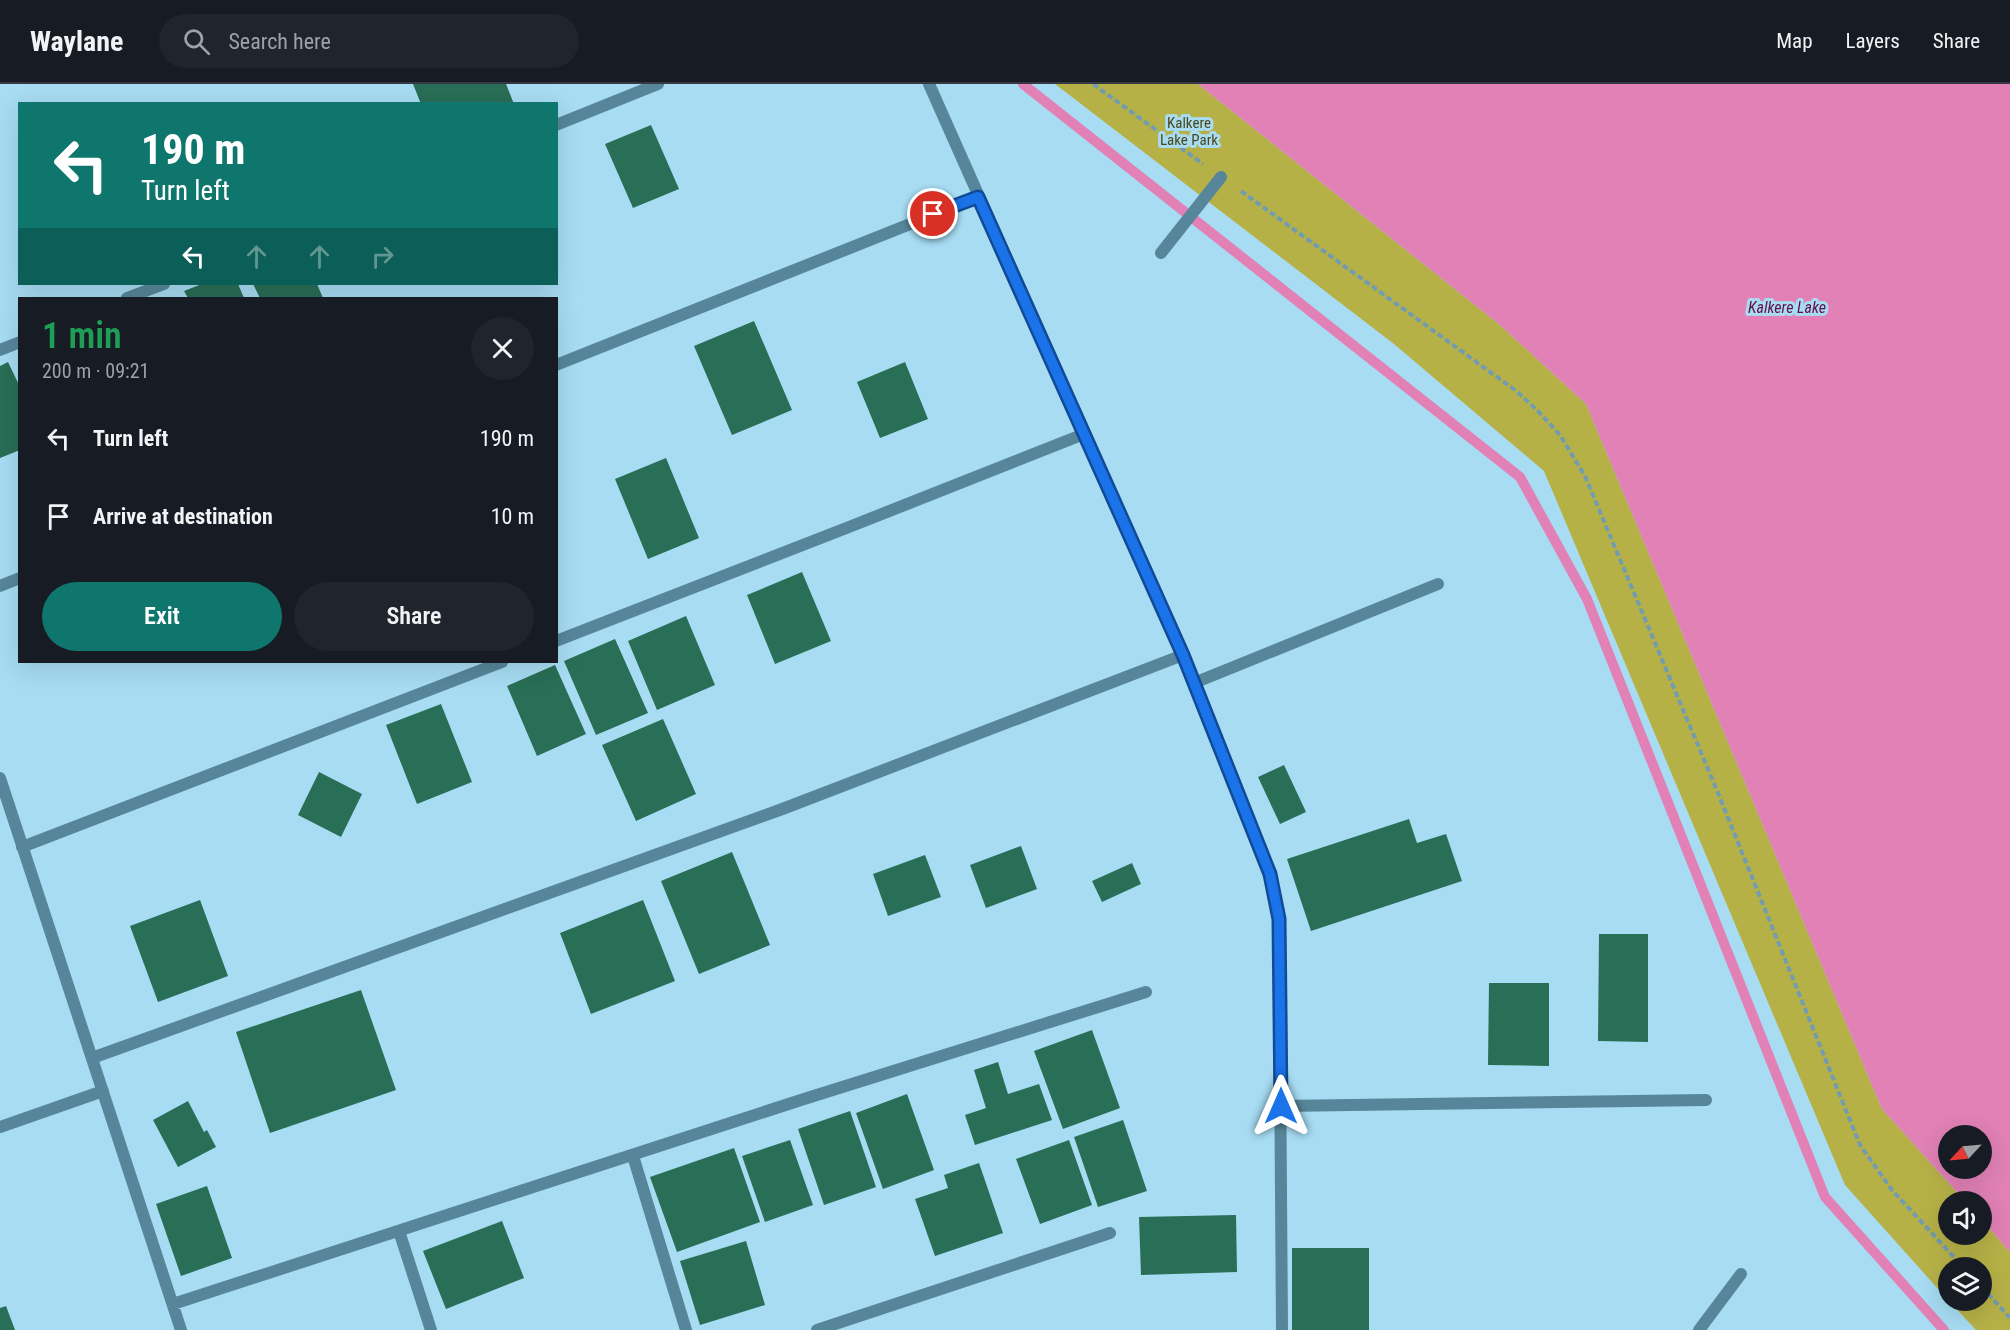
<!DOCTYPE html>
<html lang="en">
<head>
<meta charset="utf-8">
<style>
  body { margin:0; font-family:"Roboto Condensed",sans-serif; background:#20242c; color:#f1f3f6; height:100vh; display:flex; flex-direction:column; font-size:22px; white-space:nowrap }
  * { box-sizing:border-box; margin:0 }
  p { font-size:20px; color:#9ea1a6 }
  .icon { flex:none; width:33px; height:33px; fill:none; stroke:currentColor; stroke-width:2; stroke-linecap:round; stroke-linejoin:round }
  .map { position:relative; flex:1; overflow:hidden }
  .drawer { position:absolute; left:18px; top:213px; width:540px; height:366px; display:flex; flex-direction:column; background:#171b24; border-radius:0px; box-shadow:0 6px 24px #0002 }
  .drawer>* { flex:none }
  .banner { position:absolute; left:18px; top:18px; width:540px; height:183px; border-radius:0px; box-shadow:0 6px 24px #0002; background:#0f766e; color:#fff; overflow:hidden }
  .needle { width:39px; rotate:244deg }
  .tools { position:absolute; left:1938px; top:1041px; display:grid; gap:12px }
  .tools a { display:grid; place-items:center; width:54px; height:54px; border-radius:50%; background:#171b24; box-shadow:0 6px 24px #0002; font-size:30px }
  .pin { position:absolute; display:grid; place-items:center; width:51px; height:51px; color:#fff; margin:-26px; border:3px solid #fff; border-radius:50%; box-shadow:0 2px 6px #0007 }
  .me { position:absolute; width:66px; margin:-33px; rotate:0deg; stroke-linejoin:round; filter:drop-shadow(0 0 4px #0008) }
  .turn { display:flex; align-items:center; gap:21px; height:126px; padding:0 24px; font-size:27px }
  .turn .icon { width:78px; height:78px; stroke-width:2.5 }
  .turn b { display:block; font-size:42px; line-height:51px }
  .lanes { display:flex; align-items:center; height:57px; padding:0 24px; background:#0003; justify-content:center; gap:30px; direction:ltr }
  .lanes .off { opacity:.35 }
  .round { display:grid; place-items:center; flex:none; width:63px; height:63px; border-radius:32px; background:#20242c }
  .headline { display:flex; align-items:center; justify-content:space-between; height:102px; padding:0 24px }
  h1 { font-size:36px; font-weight:600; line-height:45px; color:#1e9e55 }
  .button { display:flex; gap:12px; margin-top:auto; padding:12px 24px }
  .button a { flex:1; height:69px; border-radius:36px; background:#0f766e; color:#fff; font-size:24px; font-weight:600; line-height:69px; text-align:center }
  .button a+a { background:#20242c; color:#f1f3f6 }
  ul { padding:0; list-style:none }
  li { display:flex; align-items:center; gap:18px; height:78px; padding:0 24px }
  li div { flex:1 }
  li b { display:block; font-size:22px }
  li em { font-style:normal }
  header { display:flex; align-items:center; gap:36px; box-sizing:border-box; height:84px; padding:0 30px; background:#171b24; border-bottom:2px solid #363941 }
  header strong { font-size:28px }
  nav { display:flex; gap:33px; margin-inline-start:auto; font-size:21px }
  .search { width:420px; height:54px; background:#20242c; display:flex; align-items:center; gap:15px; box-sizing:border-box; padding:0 21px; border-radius:33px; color:#9ea1a6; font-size:22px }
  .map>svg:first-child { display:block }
  .green { fill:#b6b147 }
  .water { fill:#e181b6; fill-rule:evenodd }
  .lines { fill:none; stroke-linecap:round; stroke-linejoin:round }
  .stream { stroke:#e181b6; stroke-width:10 }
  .building { fill:#296e56 }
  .path { stroke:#739cae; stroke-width:4; stroke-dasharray:6 3; stroke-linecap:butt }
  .minor { stroke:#57869a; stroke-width:12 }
  .route-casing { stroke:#114b97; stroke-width:15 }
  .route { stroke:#1a73e8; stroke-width:10 }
  .labels { text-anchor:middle; stroke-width:6; stroke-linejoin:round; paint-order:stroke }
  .park-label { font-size:15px; fill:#4a481a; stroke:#a7dcf3 }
  .water-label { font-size:16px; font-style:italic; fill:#650f47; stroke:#a7dcf3 }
</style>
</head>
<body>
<header>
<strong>Waylane</strong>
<div class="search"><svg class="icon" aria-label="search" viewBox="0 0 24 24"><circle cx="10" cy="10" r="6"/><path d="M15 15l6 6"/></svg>Search here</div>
<nav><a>Map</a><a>Layers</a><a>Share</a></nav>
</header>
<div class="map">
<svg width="2010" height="1246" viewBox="0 0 2010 1246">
  <rect width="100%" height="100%" fill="#a7dcf3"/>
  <!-- green -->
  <path class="green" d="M1055 0H1198L1500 241 1586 320 1882 1025 1965 1117 1948 1118V1150H1982V1136L2010 1168V1246H1976L1949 1217 1982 1216V1184H1948V1216L1845 1101 1544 387 1394 260Z"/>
  <!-- water -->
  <path class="water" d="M1198 0H2010V1168L1982 1136V1118L1965 1117 1882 1025 1586 320 1500 241ZM1948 1052H1982V1084H1948Z"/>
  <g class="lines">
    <!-- stream -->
    <path class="stream" d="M1023 0 1520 393 1587 515 1825 1113 1944 1246"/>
  </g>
  <!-- building -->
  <path class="building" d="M413 0H506L514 20H421Z
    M651 41 679 105 633 124 605 60Z
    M202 200H238L244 214H188L184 207Z
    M253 200H317L323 214H260Z
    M754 237 792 326 732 351 694 262Z
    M8 278 20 303V366L0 374V282Z
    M905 278 928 335 880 354 857 298Z
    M666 374 699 454 648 475 615 395Z
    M802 488 831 557 775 580 747 511Z
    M686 532 715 601 657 626 628 557Z
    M615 555 648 629 596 651 564 577Z
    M555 581 586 650 537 672 507 602Z
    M441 620 472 698 417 720 386 641Z
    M663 635 696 710 636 737 602 661Z
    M1284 681 1306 728 1280 740 1258 693Z
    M319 688 362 710 341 753 298 731Z
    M1409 735 1417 759 1446 750 1462 797 1311 847 1287 775Z
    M1021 762 1037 805 986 824 970 781Z
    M732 768 770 861 699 890 661 797Z
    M925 771 941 813 888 832 873 790Z
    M1132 779 1141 800 1102 818 1092 797Z
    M200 816 228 892 158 918 130 842Z
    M643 816 675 897 591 930 560 849Z
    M1599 850H1648V958L1598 957Z
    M1489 899H1549V982L1488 981Z
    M361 906 396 1006 270 1049 236 948Z
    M1092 946 1120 1024 1063 1045 1034 967Z
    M998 978 1008 1010 1039 1000 1052 1036 975 1061 965 1031 986 1024 974 986Z
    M907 1010 934 1086 883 1105 856 1029Z
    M188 1017 204 1048 207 1046 216 1063 178 1083 153 1036Z
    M850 1027 876 1103 824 1121 798 1045Z
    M1123 1036 1147 1107 1098 1123 1074 1053Z
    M790 1056 813 1121 765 1138 742 1072Z
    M1069 1056 1092 1121 1040 1140 1016 1075Z
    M734 1064 760 1138 677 1168 650 1093Z
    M979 1079 1003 1149 935 1172 915 1115 948 1104 944 1091Z
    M207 1102 232 1174 181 1192 156 1120Z
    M1236 1131 1237 1188 1141 1191 1139 1133Z
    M502 1137 524 1194 446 1225 423 1167Z
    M746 1157 765 1221 700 1241 680 1177Z
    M1292 1164H1369V1246H1292Z
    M6 1222 15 1246H0V1224Z"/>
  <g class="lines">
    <!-- path -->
    <path class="path" d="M1093 0 1203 80
      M1241 107 1515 306 1537 326 1560 351 1585 392 1718 709 1860 1061 1892 1106 1964 1184
      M1982 1203 2010 1234"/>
    <!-- minor -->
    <path class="minor" d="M929 0 1183 571 1270 790 1279 835 1282 1246
      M556 41 658 0
      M1161 169 1221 93
      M127 214 164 200
      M0 266 20 258
      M556 281 978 113
      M0 502 20 494
      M556 557 849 443 1084 350
      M1194 599 1438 500
      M0 694 181 1246
      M22 763 502 578
      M92 974 785 724 1183 571
      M1281 1022 1706 1016
      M0 1043 103 1007
      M633 1072 686 1246
      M399 1147 431 1246
      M173 1220 804 1015 1146 908
      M817 1246 1110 1149
      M1699 1246 1741 1190"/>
  </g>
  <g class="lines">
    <defs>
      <path id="route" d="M933 130 978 113 1183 571 1270 790 1279 835 1281 1022"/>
    </defs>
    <!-- route casing -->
    <use href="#route" class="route-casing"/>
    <!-- route -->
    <use href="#route" class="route"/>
  </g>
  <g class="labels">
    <!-- park labels -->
    <g class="park-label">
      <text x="1189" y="44">Kalkere<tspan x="1189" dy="17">Lake Park</tspan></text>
    </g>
    <!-- water labels -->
    <g class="water-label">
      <text x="1787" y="229">Kalkere Lake</text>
    </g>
  </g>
</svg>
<div class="tools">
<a><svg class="needle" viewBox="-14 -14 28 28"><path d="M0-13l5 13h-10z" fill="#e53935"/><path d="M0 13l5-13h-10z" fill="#9ea1a6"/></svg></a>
<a><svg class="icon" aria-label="sound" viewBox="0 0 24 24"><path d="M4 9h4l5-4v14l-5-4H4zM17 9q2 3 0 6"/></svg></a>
<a><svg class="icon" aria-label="layers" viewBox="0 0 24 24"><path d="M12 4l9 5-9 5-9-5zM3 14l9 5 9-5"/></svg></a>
</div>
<div class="pin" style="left:933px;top:130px;background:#d93025"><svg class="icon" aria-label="arrive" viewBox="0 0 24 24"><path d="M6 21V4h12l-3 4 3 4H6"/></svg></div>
<svg class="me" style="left:1281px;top:1022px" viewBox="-20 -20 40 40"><path d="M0-17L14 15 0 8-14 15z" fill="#1a73e8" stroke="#fff" stroke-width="4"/></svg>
<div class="banner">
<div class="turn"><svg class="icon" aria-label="left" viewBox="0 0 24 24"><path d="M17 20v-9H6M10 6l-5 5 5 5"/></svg><div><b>190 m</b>Turn left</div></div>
<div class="lanes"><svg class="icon" aria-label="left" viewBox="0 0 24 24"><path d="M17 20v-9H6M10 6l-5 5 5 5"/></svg><svg class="icon off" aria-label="ahead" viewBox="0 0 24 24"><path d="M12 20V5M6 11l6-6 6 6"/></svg><svg class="icon off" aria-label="ahead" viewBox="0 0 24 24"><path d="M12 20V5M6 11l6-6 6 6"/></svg><svg class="icon off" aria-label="right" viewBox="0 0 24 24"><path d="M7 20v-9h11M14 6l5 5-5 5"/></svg></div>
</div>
<section class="drawer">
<div class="headline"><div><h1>1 min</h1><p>200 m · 09:21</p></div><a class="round"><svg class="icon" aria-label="close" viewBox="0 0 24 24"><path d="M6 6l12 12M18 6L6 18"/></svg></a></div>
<ul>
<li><svg class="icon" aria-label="left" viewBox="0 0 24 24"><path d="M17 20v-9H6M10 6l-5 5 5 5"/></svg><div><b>Turn left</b></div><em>190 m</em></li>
<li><svg class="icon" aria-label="arrive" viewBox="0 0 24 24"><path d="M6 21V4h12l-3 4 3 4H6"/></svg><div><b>Arrive at destination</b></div><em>10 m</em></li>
</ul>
<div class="button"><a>Exit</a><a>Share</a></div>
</section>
</div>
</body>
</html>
